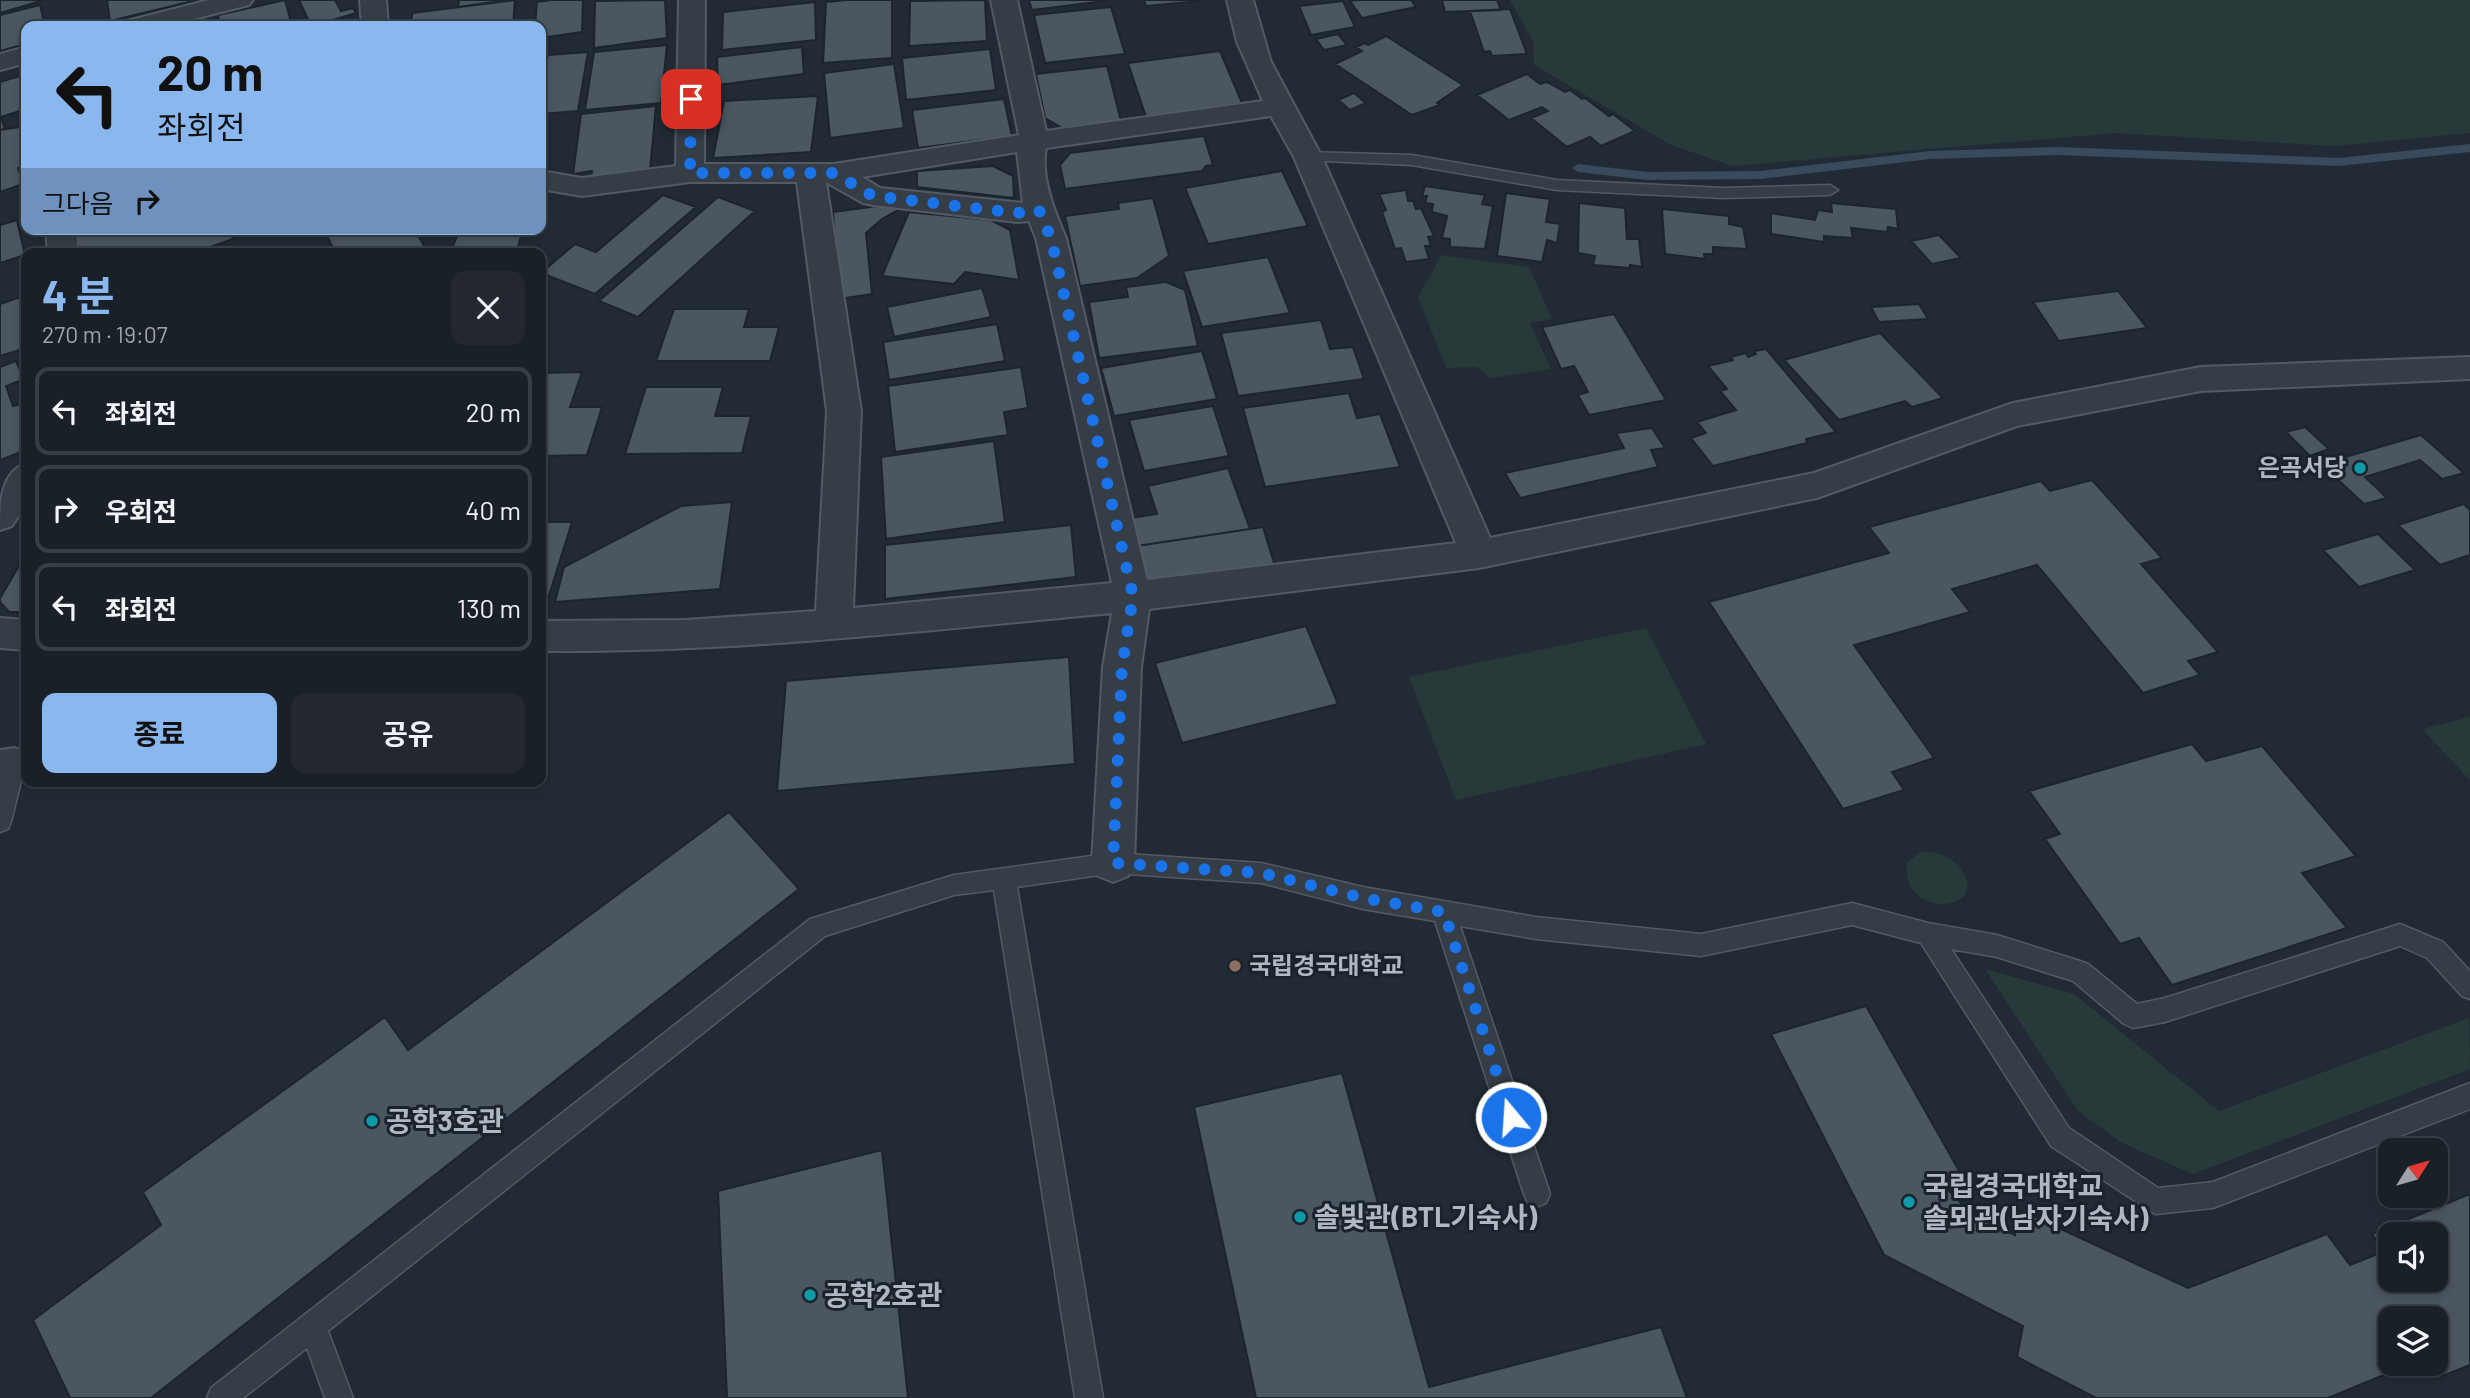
<!DOCTYPE html>
<html lang="ko">
<head>
<meta charset="utf-8">
<style>
  body { margin:0; font-family:Barlow,"Noto Sans KR",sans-serif; background:#232830; color:#f1f3f6; height:100vh; display:flex; flex-direction:column; font-size:26px; white-space:nowrap }
  * { box-sizing:border-box; margin:0 }
  p { font-size:23px; color:#9fa3a8 }
  .icon { flex:none; width:38px; height:38px; fill:none; stroke:currentColor; stroke-width:2; stroke-linecap:round; stroke-linejoin:round }
  .map { position:relative; flex:1; overflow:hidden }
  .panel { position:absolute; left:21px; top:248px; width:525px; height:539px; display:flex; flex-direction:column; background:#1a2028; border-radius:14px; box-shadow:0 4px 10px #0003,0 0 0 2px #383e45 }
  .panel>* { flex:none }
  .top-card { position:absolute; left:21px; top:21px; width:525px; height:214px; border-radius:14px; box-shadow:0 4px 10px #0003,0 0 0 2px #383e45; background:#8ab7ed; color:#111; overflow:hidden }
  .needle { width:46px; rotate:53deg }
  .fabs { position:absolute; left:2378px; top:1138px; display:grid; gap:14px }
  .fabs a { display:grid; place-items:center; width:70px; height:70px; border-radius:14px; background:#1a2028; box-shadow:0 4px 10px #0003,0 0 0 2px #383e45; font-size:35px }
  .pin { position:absolute; display:grid; place-items:center; width:60px; height:60px; color:#fff; margin:-30px; border-radius:14px; box-shadow:0 4px 10px #0006 }
  .me { position:absolute; width:77px; margin:-38px; rotate:342deg; stroke-linejoin:round; filter:drop-shadow(0 0 5px #0008) }
  .turn { display:flex; align-items:center; gap:24px; height:147px; padding:0 21px; font-size:32px }
  .turn .icon { width:91px; height:91px; stroke-width:2.5 }
  .turn b { display:block; font-size:49px; line-height:60px }
  .then { display:flex; align-items:center; height:66px; padding:0 21px; background:#0003; gap:14px; font-size:26px }
  .round { display:grid; place-items:center; flex:none; width:74px; height:74px; border-radius:14px; background:#232830 }
  .summary { display:flex; align-items:center; justify-content:space-between; height:119px; padding:0 21px }
  h1 { font-size:42px; font-weight:700; line-height:52px; color:#8ab7ed }
  .cta { display:flex; gap:14px; margin-top:auto; padding:14px 21px }
  .cta a { flex:1; height:80px; border-radius:14px; background:#8ab7ed; color:#111; font-size:28px; font-weight:700; line-height:80px; text-align:center }
  .cta a+a { background:#232830; color:#f1f3f6 }
  ul { padding:0; list-style:none }
  li { display:flex; align-items:center; gap:21px; height:88px; margin:0 14px 10px; padding:0 7px; border:4px solid #383e45; border-radius:14px }
  li div { flex:1 }
  li b { display:block; font-size:26px }
  li em { font-style:normal }
  .map>svg:first-child { display:block }
  .green { fill:#273938 }
  .lines { fill:none; stroke-linecap:round; stroke-linejoin:round }
  .stream { fill:#394a5d; fill-rule:evenodd }
  .building { fill:#4a5660; stroke:#1c242c; stroke-width:2; fill-rule:evenodd }
  .lane-casing { stroke:#525b63; stroke-width:3 }
  .street-casing { stroke:#525b63; stroke-width:4 }
  .lane { fill:#353d46; fill-rule:evenodd }
  .street { fill:#353d46; fill-rule:evenodd }
  .route { stroke:#1a73e8; stroke-width:12; stroke-dasharray:0 21.6 }
  .culture-dot { fill:#0f9aa8; stroke:#1a222a; stroke-width:2.5 }
  .education-dot { fill:#8d6e63; stroke:#1a222a; stroke-width:2.5 }
  .labels { text-anchor:middle; stroke-width:6; stroke-linejoin:round; paint-order:stroke }
  .poi-label { font-size:24px; font-weight:bold; fill:#afb8c2; stroke:#1a222a; text-anchor:end }
  .near-poi-label { font-size:28px; font-weight:bold; fill:#afb8c2; stroke:#1a222a; text-anchor:start }
</style>
</head>
<body>
<div class="map">
<svg width="2470" height="1398" viewBox="0 0 2470 1398">
  <rect width="100%" height="100%" fill="#222b35"/>
  <!-- green -->
  <path class="green" d="M1510 0H2470V133L2334 146 2115 133 1733 166 1671 145 1534 65 1533 41Z
    M1440 255 1529 267 1552 319 1530 323 1551 369 1491 378 1476 367 1446 368 1418 297C1425 282 1435 271 1440 255Z
    M1646 628 1706 744 1456 800 1409 677Z
    M2470 717V780L2422 729Z
    M1920 852C1935 851 1949 855 1959 867 1996 912 1900 922 1907 863Z
    M1985 969 2074 994 2219 1111 2469 1018 2470 1069 2193 1174 2122 1143 2078 1111Z"/>
  <g class="lines">
    <!-- stream -->
    <path class="stream" d="M2470 144V152L2339 166 2058 155 1930 159 1760 179 1648 180 1578 172 1572 168 1578 164 1648 172 1760 171 1930 151 2058 147 2339 158Z"/>
  </g>
  <!-- building -->
  <path class="building" d="M0 0H44L0 13Z
    M107 0H197L110 21Z
    M285 0 292 26H220L218 15Z
    M299 0H335L341 11 353 8 356 13 326 22 328 26H311Z
    M459 0H508L458 7Z
    M515 0 513 26H411L412 13Z
    M551 0H583L582 32 541 38V26H535L537 2Z
    M665 0 667 38 594 48 595 1Z
    M847 0H892V58L823 63 826 2Z
    M985 0 987 41 909 46 910 1Z
    M1029 0H1105V1L1032 10Z
    M1144 0H1200L1201 1 1146 6Z
    M1357 0H1411L1416 7 1362 18 1350 1Z
    M1442 0H1497L1501 10 1445 12Z
    M1343 1 1355 27 1311 35 1299 6Z
    M815 2 816 40 722 50 723 12Z
    M40 5 45 26H26V44L0 51V15Z
    M1111 7 1125 54 1045 63 1034 15Z
    M1510 9 1527 54 1492 56 1490 51 1484 52 1470 11Z
    M1338 34 1347 45 1324 50 1316 39Z
    M1386 36 1463 85 1437 103 1440 105 1412 115 1335 64 1362 51 1356 47 1365 43 1368 45Z
    M667 45 661 103 585 110 594 52Z
    M802 47 804 74 718 85 717 57Z
    M990 49 996 90 906 100 902 58Z
    M1220 51 1242 103 1146 117 1128 63Z
    M588 52 578 111 541 114V60L547 59 548 55Z
    M894 64 904 128 830 138 824 73Z
    M1107 66 1121 121 1062 128 1045 118 1036 74Z
    M26 74V109L1 117 5 129 0 130V82Z
    M1527 74 1540 84 1547 82 1565 92 1570 90 1582 99 1585 98 1609 116 1613 114 1635 131 1601 146 1590 137 1567 147 1531 118 1548 111 1542 107 1509 120 1477 95Z
    M1354 93 1366 103 1350 110 1338 100Z
    M818 96 811 152 713 158 724 101Z
    M1004 99 1012 136 918 148 912 110Z
    M656 106 650 170 591 176 592 171 573 174 581 114Z
    M26 126V165L18 168 23 184 0 192V130Z
    M1204 136 1213 165 1206 166 1202 171 1065 189 1060 165 1070 153Z
    M993 166 1013 176 1014 198 917 187V171Z
    M1282 171 1308 226 1208 244 1185 188Z
    M1425 186 1485 195 1482 204 1493 206 1485 249 1450 247V239L1442 238 1447 216 1432 212 1433 204 1425 203 1427 196H1422Z
    M1406 190 1408 201H1413L1416 209 1421 208 1434 236 1428 237 1431 246H1425L1429 259 1406 262 1401 248 1395 249 1382 212 1386 210 1379 194Z
    M1506 193 1550 199 1546 222 1560 224 1557 243 1547 240 1542 262 1497 256Z
    M663 195 696 207 595 294 541 273 575 244 596 252Z
    M718 197 755 211 638 317 599 301Z
    M1153 198 1169 256 1137 278 1080 286 1065 216 1119 209 1118 203Z
    M1579 203 1625 208 1627 239H1639L1642 267 1630 265V268L1593 265 1595 256 1578 253Z
    M1831 203 1896 209 1898 229 1888 227 1887 232 1851 228 1853 238 1824 236V242L1771 234V213L1815 220 1818 210 1832 212Z
    M885 205 904 207 882 219 866 233 872 294 839 299 833 212Z
    M1662 209 1729 216V224L1743 227 1747 249 1713 247V254H1704L1705 259 1665 254Z
    M909 212 991 220 1010 230 1019 280 965 272 954 284 882 276Z
    M17 220 25 255 0 263V225Z
    M82 229H230L233 239 190 254H80L76 231Z
    M339 229H415L425 248 410 254H352L351 251 336 254 326 234Z
    M489 229H523L516 254H450L457 236 488 234Z
    M1939 235 1961 258 1932 264 1911 241Z
    M1268 257 1290 313 1202 327 1183 271Z
    M1166 282 1185 290 1198 346 1099 358 1089 302 1128 297 1126 287Z
    M982 288 991 317 894 337 887 307Z
    M2118 291 2147 328 2059 341 2033 302Z
    M26 295V348L0 356V304Z
    M1919 304 1928 319 1879 322 1871 307Z
    M674 309H749L744 327H779L770 361H656Z
    M1614 314 1666 400 1589 415 1578 395 1588 392 1574 366 1561 369 1542 327Z
    M1321 320 1330 349 1353 347 1364 379 1238 396 1221 333Z
    M997 324 1005 361 889 380 883 342Z
    M1880 333 1943 398 1912 407 1905 401 1839 420 1784 360Z
    M1766 349 1836 432 1806 439 1807 443 1713 466 1691 438 1706 433 1697 422 1736 410 1720 391 1727 389 1708 366 1733 360 1731 357 1746 353 1748 357 1756 354 1754 351Z
    M1202 351 1217 399 1114 416 1101 368Z
    M16 361 24 379 6 386 13 406 22 404 26 419V450L0 460V367Z
    M1021 367 1028 408 1004 412 1008 435 895 452 888 386Z
    M582 372 570 407H602L587 455 541 456V373Z
    M646 387H723L715 416H751L742 453 625 454Z
    M1349 393 1357 418 1380 414 1400 467 1265 487 1243 408Z
    M1213 406 1229 456 1144 471 1129 420Z
    M2305 427 2329 449 2310 456 2286 432Z
    M1652 428 1665 448 1651 450 1658 467 1520 498 1505 473 1624 448 1616 433Z
    M2421 435 2464 473 2442 479 2420 460 2365 477 2387 498 2364 504 2321 464Z
    M994 441 1005 522 886 539 881 457Z
    M1228 468 1250 529 1137 546 1130 518 1157 514 1148 486Z
    M2092 480 2162 558 2141 564 2218 652 2188 661 2200 675 2143 693 2037 565 1952 589 1970 612 1854 645 1934 758 1892 772 1904 790 1843 809 1709 602 1889 553 1869 527 2041 481 2050 491Z
    M732 502 720 589 555 602 564 567 681 506Z
    M2464 504 2470 510V555L2440 565 2398 525Z
    M541 522H572L547 602H541Z
    M1071 525 1076 577 885 599V545Z
    M1263 527 1274 563 1264 572 1146 591 1137 546Z
    M2378 534 2415 570 2359 587 2323 550Z
    M26 554V612H9L0 602V598Z
    M1306 626 1338 704 1182 743 1155 663Z
    M1069 657 1075 764 777 791 786 681Z
    M2192 744 2206 761 2262 746 2356 856 2302 873 2347 928 2172 985 2139 938 2120 944 2045 839 2060 834 2029 791Z
    M729 812 799 889 151 1398H70L33 1320 161 1225 143 1192 385 1017 408 1050Z
    M1866 1006 1962 1176 1940 1182 1974 1216 2015 1235 2020 1210 2188 1288 2327 1234 2350 1265 2385 1251 2372 1234 2470 1194V1365L2435 1379 2423 1363H2436V1318H2390V1363H2413L2328 1398H2096L2017 1357 2023 1326 1884 1255 1771 1034ZM2390 1234H2436V1279H2390Z
    M1342 1073 1429 1387 1661 1327 1687 1398H1256L1194 1107Z
    M882 1150 908 1398H727L718 1191Z"/>
  <g class="lines">
    <defs>
      <path id="lane" d="M1308 152 1412 155 1557 180 1723 188 1830 185 1838 190 1830 195 1723 198 1557 190 1412 165 1303 160 1300 157Z
        M14 756 22 758 25 765 11 822 8 829 0 832V778L6 758Z
        M1113 853 1261 863 1363 887 1536 917 1701 934 1852 903 1928 923 1997 935 2080 961 2088 964 2137 1004 2165 998 2400 924 2443 942 2470 971V999L2462 996 2427 958 2400 946 2165 1022 2133 1028 2124 1024 2073 981 1997 957 1951 949 2069 1128 2158 1188 2213 1182 2470 1083V1109L2213 1208 2155 1214 2051 1146 1921 943 1852 925 1701 956 1536 939 1460 926 1550 1194 1546 1203 1537 1207 1528 1203 1524 1194 1435 921 1363 909 1261 883 1113 873 1017 887 1103 1398H1075L994 890 954 895 825 936 328 1331 353 1398H325L307 1348 243 1398H207L211 1388 810 919 954 875Z"/>
      <path id="street" d="M209 0H253L249 5 166 26H123L127 21Z
        M360 0H386L388 26H362Z
        M679 0H705L704 164H834L1019 135 991 0H1017L1046 131 1263 101 1237 42 1227 0H1253L1271 62 1322 157 1490 538 1814 473 2013 403 2201 367 2470 357V379L2201 391 2017 426 1817 498 1479 568 1149 609 1141 667 1134 863 1128 876 1113 882 1098 876 1092 863 1103 667 1112 613C922 631 732 653 541 651V621L686 620 816 611 827 411 797 182H690L582 196 541 189V171L582 178 676 166ZM1271 116 1294 157 1456 543 1147 580 1066 238C1055 213 1040 176 1046 148ZM1017 152 1023 203 880 188 862 177ZM826 182 863 203 873 205 1017 222 1029 221 1036 238 1112 583 853 608 861 411Z
        M26 47V63L0 70V54Z
        M46 229H76L78 254H48Z
        M26 463V504L12 526 0 530C0 504 0 473 26 463Z
        M0 618 26 620V650L0 648Z
        M14 748 26 752V778L0 784V750Z"/>
    </defs>
    <!-- lane casing -->
    <use href="#lane" class="lane-casing"/>
    <!-- street casing -->
    <use href="#street" class="street-casing"/>
    <!-- lane -->
    <use href="#lane" class="lane"/>
    <!-- street -->
    <use href="#street" class="street"/>
  </g>
  <g class="lines">
    <!-- route -->
    <path class="route" d="M691 99 690 173H834L873 196 1017 213 1039 210 1051 238 1133 596 1122 667 1113 863 1261 873 1363 898 1444 912 1511 1117"/>
  </g>
  <!-- markers -->
  <g class="culture-dot">
    <circle cx="2360" cy="468" r="7"/>
    <circle cx="372" cy="1121" r="7"/>
    <circle cx="1909" cy="1202" r="7"/>
    <circle cx="1300" cy="1217" r="7"/>
    <circle cx="810" cy="1295" r="7"/>
  </g>
  <circle class="education-dot" cx="1235" cy="966" r="7"/>
  <g class="labels">
    <!-- poi labels -->
    <g class="poi-label">
      <text x="2346" y="476">은곡서당</text>
      <text x="1249" y="974" text-anchor="start">국립경국대학교</text>
    </g>
    <!-- near-poi labels -->
    <g class="near-poi-label">
      <text x="386" y="1131">공학3호관</text>
      <text x="1923" y="1196">국립경국대학교<tspan x="1923" dy="32">솔뫼관(남자기숙사)</tspan></text>
      <text x="1314" y="1227">솔빛관(BTL기숙사)</text>
      <text x="824" y="1305">공학2호관</text>
    </g>
  </g>
</svg>
<div class="fabs">
<a><svg class="needle" viewBox="-14 -14 28 28"><path d="M0-13l5 13h-10z" fill="#e53935"/><path d="M0 13l5-13h-10z" fill="#9fa3a8"/></svg></a>
<a><svg class="icon" aria-label="sound" viewBox="0 0 24 24"><path d="M4 9h4l5-4v14l-5-4H4zM17 9q2 3 0 6"/></svg></a>
<a><svg class="icon" aria-label="layers" viewBox="0 0 24 24"><path d="M12 4l9 5-9 5-9-5zM3 14l9 5 9-5"/></svg></a>
</div>
<div class="pin" style="left:691px;top:99px;background:#d93025"><svg class="icon" aria-label="arrive" viewBox="0 0 24 24"><path d="M6 21V4h12l-3 4 3 4H6"/></svg></div>
<svg class="me" style="left:1511px;top:1117px" viewBox="-20 -20 40 40"><circle r="17" fill="#1a73e8" stroke="#fff" stroke-width="3"/><path d="M0-11L8 9 0 5-8 9z" fill="#fff"/></svg>
<div class="top-card">
<div class="turn"><svg class="icon" aria-label="left" viewBox="0 0 24 24"><path d="M17 20v-9H6M10 6l-5 5 5 5"/></svg><div><b>20 m</b>좌회전</div></div>
<div class="then">그다음<svg class="icon" aria-label="right" viewBox="0 0 24 24"><path d="M7 20v-9h11M14 6l5 5-5 5"/></svg></div>
</div>
<section class="panel">
<div class="summary"><div><h1>4 분</h1><p>270 m · 19:07</p></div><a class="round"><svg class="icon" aria-label="close" viewBox="0 0 24 24"><path d="M6 6l12 12M18 6L6 18"/></svg></a></div>
<ul>
<li><svg class="icon" aria-label="left" viewBox="0 0 24 24"><path d="M17 20v-9H6M10 6l-5 5 5 5"/></svg><div><b>좌회전</b></div><em>20 m</em></li>
<li><svg class="icon" aria-label="right" viewBox="0 0 24 24"><path d="M7 20v-9h11M14 6l5 5-5 5"/></svg><div><b>우회전</b></div><em>40 m</em></li>
<li><svg class="icon" aria-label="left" viewBox="0 0 24 24"><path d="M17 20v-9H6M10 6l-5 5 5 5"/></svg><div><b>좌회전</b></div><em>130 m</em></li>
</ul>
<div class="cta"><a>종료</a><a>공유</a></div>
</section>
</div>
</body>
</html>
